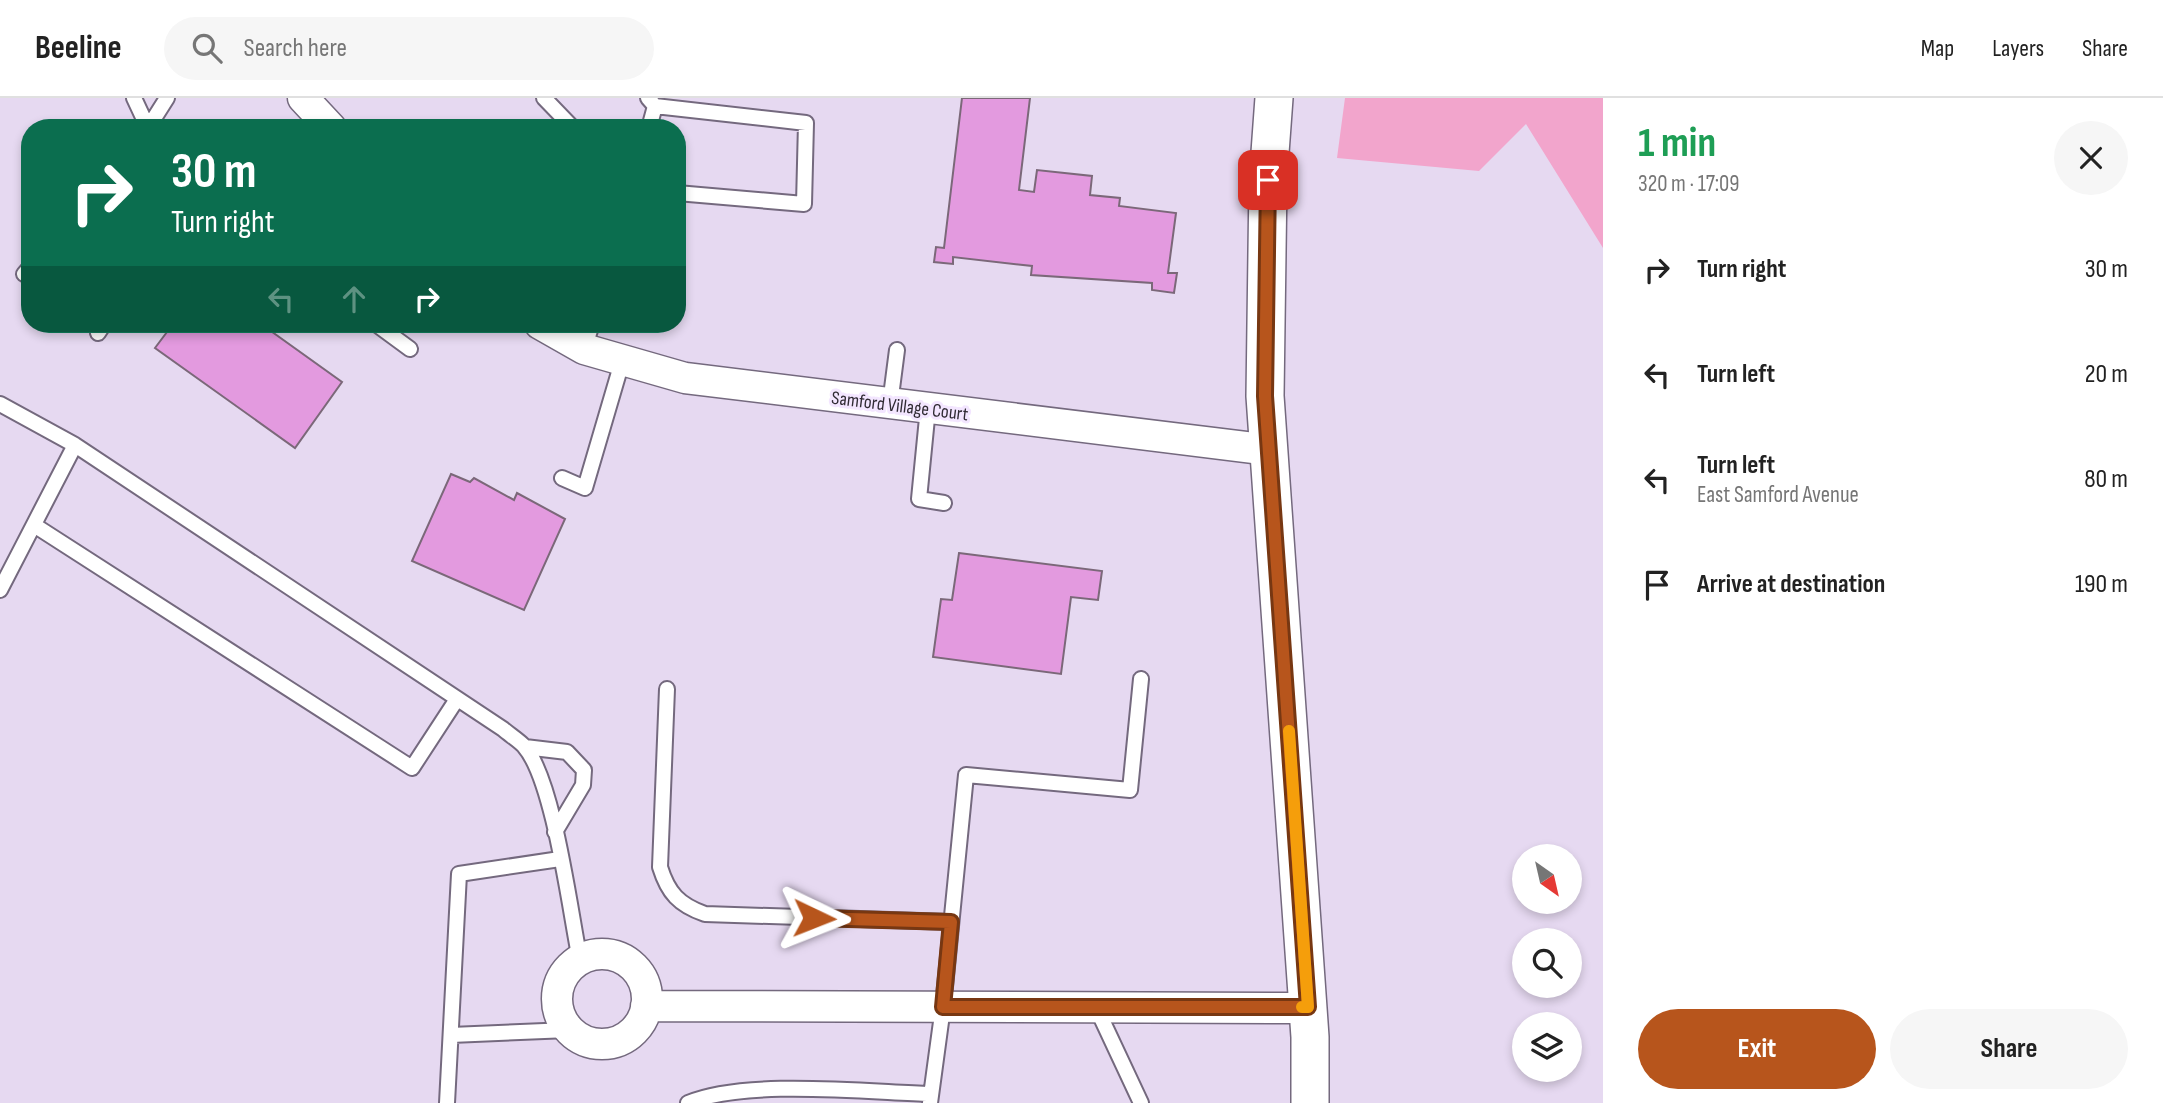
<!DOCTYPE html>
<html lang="en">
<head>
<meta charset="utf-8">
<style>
  body { margin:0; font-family:"Sofia Sans Condensed",sans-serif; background:#f6f6f6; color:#222; height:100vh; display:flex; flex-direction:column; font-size:26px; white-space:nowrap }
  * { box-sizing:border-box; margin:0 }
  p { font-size:23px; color:#767676 }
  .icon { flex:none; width:38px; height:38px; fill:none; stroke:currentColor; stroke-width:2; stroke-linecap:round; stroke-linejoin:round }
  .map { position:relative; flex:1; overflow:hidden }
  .drawer { display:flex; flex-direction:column; background:#fff; width:560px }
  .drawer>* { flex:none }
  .banner { position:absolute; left:21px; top:21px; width:665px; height:214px; border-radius:28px; box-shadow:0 4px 10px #0003; background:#0b6e4f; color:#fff; overflow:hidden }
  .needle { width:46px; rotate:146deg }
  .tools { position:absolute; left:1512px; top:746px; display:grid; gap:14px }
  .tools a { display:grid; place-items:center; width:70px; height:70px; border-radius:50%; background:#fff; box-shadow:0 4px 10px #0003; font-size:35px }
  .pin { position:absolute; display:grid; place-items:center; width:60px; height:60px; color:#fff; margin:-30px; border-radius:14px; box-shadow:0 4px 10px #0006 }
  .me { position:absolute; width:77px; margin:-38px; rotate:92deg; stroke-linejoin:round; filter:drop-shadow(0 0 5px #0008) }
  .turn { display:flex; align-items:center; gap:24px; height:147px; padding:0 35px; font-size:32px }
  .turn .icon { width:91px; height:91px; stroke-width:2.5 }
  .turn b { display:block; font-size:49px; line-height:60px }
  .lanes { display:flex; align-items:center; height:66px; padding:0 35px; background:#0003; justify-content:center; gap:35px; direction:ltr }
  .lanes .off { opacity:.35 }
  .round { display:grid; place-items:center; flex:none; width:74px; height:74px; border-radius:37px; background:#f6f6f6 }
  .head { display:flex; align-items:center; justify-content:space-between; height:119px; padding:0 35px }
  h1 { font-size:42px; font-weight:700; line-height:52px; color:#1e9e55 }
  .cta { display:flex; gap:14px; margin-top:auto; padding:14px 35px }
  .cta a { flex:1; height:80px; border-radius:42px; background:#b7551c; color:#fff; font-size:28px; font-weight:700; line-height:80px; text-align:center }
  .cta a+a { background:#f6f6f6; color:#222 }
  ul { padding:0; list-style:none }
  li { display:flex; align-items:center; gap:21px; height:105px; padding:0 35px }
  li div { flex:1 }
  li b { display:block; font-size:26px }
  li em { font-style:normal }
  header { display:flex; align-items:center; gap:42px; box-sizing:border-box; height:98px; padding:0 35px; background:#fff; border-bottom:2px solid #e0e0e0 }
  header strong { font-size:33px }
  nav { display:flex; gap:38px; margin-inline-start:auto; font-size:24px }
  .search { width:490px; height:63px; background:#f6f6f6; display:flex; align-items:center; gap:18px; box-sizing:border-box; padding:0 24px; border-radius:38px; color:#767676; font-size:26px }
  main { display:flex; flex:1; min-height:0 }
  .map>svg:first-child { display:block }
  .green { fill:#f2a5cc }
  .building { fill:#e39adf; stroke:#7b6879; stroke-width:2 }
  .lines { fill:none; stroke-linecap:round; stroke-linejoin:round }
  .service-casing { stroke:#74697e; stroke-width:18 }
  .minor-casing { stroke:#74697e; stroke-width:33 }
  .tertiary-casing { stroke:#74697e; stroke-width:40 }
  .service { stroke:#fff; stroke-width:14 }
  .minor { stroke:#fff; stroke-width:30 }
  .tertiary { stroke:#fff; stroke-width:37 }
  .route-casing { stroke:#773712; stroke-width:18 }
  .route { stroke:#b7551c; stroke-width:12 }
  .slow { stroke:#f59e0b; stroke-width:12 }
  .labels { text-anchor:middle; stroke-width:6; stroke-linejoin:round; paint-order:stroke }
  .street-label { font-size:19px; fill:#302b34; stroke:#f3e6ff }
</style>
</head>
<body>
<header>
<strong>Beeline</strong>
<div class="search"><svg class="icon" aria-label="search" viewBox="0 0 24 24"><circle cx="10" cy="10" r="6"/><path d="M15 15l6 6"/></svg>Search here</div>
<nav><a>Map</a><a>Layers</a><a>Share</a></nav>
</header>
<main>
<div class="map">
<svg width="1603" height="1005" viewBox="0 0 1603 1005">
  <rect width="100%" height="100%" fill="#e6d9f1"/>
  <!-- green -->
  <path class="green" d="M1345 0H1603V150L1526 26 1479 73 1337 60Z"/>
  <!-- building -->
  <path class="building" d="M962 0H1030L1019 92 1034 94 1037 72 1092 78 1090 97 1120 100 1119 108 1176 115 1168 175H1177L1174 195 1152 192V185L1031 177 1032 168 953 159V166L934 164 936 149 944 150Z
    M173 226H261L342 284 295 350 155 250Z
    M451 376 470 384 474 380 514 402 517 395 565 421 524 512 412 463Z
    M959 455 1102 473 1098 502 1071 499 1061 576 933 559 941 501 952 502Z"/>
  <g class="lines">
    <defs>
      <path id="service" d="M134 0 148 30
        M544 0 573 30
        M648 0 655 8 649 30
        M655 8 806 25 804 106 677 95
        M148 30 167 0
        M24 176 30 169
        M376 226 410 251
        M98 235 104 226
        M584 251 592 226
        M0 306 75 347 503 631C510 637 518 642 524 648 554 682 570 814 580 862
        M890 306 897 252
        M928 310 919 401 944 405
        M562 380 585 390 622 264
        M34 427 412 670 457 601
        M0 492 75 347
        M667 591 660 769C668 795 679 807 705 816L951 824
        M525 649 567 654 584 672 583 687 555 734
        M1097 911 1141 1005
        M451 937 569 932
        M447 1005 459 776 560 761
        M688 1005C745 981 866 994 930 996
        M930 1005 943 909 966 677 1130 692 1141 581"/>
      <path id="minor" d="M303 0 331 30
        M540 226 584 251 685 280 1270 352
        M557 901a45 45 0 1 1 90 0a45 45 0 1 1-90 0Z
        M646 908 1308 910"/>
      <path id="tertiary" d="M1274 0 1268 82 1265 298 1310 939V1005"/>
    </defs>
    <!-- service casing -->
    <use href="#service" class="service-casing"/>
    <!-- minor casing -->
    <use href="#minor" class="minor-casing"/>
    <!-- tertiary casing -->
    <use href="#tertiary" class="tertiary-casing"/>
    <!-- service -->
    <use href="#service" class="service"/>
    <!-- minor -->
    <use href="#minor" class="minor"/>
    <!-- tertiary -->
    <use href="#tertiary" class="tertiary"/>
  </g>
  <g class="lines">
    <defs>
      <path id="route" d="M814 820 951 824 943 909H1308L1265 298 1268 82"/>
    </defs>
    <!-- route casing -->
    <use href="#route" class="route-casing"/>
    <!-- route -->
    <use href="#route" class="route"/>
    <!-- slow -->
    <path class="slow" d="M1289 633 1308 909H1302"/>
  </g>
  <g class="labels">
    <!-- street labels -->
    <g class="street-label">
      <text transform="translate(900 307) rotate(7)" y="7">Samford Village Court</text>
    </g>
  </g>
</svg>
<div class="tools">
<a><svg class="needle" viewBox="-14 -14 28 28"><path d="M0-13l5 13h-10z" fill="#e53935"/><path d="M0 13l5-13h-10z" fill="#767676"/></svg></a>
<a><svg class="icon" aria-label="search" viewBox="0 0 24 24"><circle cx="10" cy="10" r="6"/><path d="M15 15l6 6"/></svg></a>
<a><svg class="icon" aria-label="layers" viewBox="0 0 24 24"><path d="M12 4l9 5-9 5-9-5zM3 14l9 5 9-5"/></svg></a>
</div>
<div class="pin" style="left:1268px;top:82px;background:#d93025"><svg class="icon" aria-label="arrive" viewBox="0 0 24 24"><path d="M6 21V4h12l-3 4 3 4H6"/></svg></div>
<svg class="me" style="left:814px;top:820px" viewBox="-20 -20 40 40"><path d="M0-17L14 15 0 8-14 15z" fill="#b7551c" stroke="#fff" stroke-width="4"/></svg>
<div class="banner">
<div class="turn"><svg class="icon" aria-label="right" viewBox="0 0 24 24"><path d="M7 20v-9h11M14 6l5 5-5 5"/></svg><div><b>30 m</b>Turn right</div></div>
<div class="lanes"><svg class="icon off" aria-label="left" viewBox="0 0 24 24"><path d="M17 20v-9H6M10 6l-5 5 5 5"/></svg><svg class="icon off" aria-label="ahead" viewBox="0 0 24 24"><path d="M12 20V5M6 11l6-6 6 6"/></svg><svg class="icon" aria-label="right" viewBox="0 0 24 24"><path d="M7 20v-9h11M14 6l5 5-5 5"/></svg></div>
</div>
</div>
<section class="drawer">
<div class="head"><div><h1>1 min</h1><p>320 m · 17:09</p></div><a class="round"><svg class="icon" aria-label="close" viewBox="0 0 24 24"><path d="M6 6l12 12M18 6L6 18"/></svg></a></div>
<ul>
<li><svg class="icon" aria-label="right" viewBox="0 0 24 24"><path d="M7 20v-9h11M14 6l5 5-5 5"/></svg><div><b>Turn right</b></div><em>30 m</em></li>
<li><svg class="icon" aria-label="left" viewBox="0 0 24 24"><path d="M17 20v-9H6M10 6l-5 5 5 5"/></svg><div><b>Turn left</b></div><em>20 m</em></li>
<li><svg class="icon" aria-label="left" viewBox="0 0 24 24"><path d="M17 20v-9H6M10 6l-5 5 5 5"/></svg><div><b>Turn left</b><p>East Samford Avenue</p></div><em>80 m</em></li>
<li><svg class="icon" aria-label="arrive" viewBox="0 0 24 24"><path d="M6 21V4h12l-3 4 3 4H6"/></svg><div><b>Arrive at destination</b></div><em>190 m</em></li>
</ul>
<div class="cta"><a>Exit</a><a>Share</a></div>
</section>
</main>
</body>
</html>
